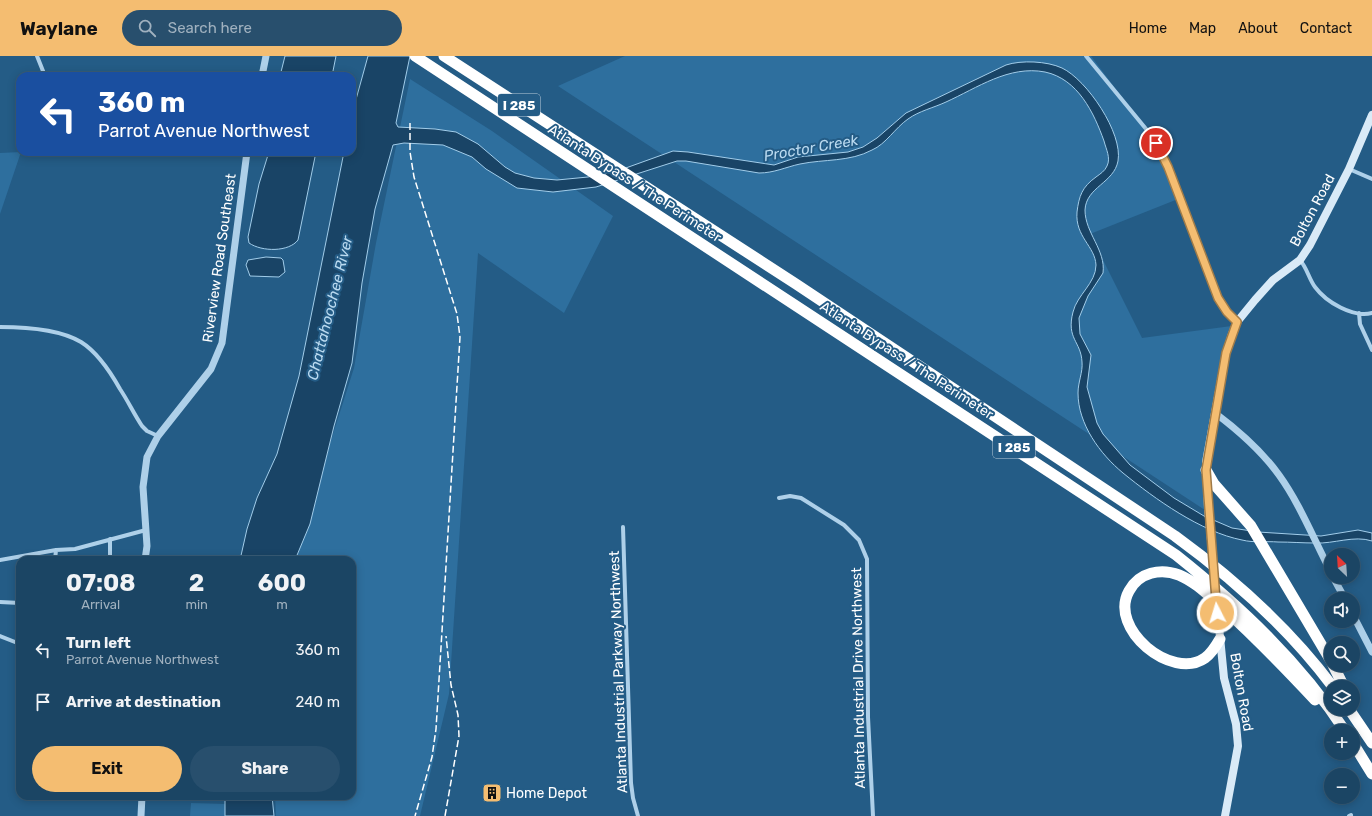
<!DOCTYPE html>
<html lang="en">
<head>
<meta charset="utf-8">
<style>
  body { margin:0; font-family:Rubik,sans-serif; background:#284f6d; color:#f1f3f6; height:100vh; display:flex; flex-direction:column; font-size:15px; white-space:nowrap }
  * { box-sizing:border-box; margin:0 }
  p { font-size:13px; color:#a0b1bf }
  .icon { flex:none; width:22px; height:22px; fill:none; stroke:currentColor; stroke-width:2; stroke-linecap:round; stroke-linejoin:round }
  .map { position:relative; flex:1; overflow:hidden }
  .side { position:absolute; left:16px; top:500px; width:340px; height:244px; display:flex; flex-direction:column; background:#1b4564; border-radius:12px; box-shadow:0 2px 10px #0003,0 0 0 1px #395d78 }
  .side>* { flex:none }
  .banner { position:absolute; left:16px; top:16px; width:340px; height:84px; border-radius:12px; box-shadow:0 2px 10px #0003,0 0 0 1px #395d78; background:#1a4fa0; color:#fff; overflow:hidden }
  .needle { width:26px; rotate:335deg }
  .tools { position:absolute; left:1324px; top:492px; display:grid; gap:8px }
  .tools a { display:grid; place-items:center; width:36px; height:36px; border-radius:50%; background:#1b4564; box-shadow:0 2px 10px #0003,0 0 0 1px #395d78; font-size:20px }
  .pin { position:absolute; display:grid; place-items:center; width:34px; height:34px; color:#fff; margin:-17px; border:2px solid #fff; border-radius:50%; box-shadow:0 1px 4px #0007 }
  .me { position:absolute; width:44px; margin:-22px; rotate:355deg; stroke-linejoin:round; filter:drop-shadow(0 0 3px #0008) }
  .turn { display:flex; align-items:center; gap:14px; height:84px; padding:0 16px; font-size:18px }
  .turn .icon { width:52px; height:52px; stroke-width:2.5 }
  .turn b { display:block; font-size:28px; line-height:34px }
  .eta { display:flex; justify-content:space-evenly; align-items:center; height:68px; text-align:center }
  .eta b { font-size:24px; font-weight:700; line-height:28px }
  .primary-button { display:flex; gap:8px; margin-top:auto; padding:8px 16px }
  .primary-button a { flex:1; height:46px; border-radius:24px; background:#f4bd71; color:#111; font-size:16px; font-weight:700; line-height:46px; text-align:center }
  .primary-button a+a { background:#284f6d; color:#f1f3f6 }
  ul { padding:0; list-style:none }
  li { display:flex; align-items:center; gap:12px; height:52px; padding:0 16px }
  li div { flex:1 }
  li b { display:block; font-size:15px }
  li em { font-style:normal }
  header { display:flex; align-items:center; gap:24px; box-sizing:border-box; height:56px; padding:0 20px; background:#f4bd71; color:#111 }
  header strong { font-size:19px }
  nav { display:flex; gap:22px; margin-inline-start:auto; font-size:14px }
  .search { width:280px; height:36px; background:#284f6d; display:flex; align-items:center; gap:10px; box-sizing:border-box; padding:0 14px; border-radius:22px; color:#a0b1bf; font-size:15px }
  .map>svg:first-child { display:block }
  .green { fill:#2e6f9e }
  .water { fill:#194466; stroke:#a2cdea }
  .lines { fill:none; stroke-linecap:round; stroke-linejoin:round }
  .minor { stroke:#aed0e9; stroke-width:4 }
  .tertiary { stroke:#aed0e9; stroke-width:7 }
  .secondary { stroke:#d9eaf7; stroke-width:8 }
  .motorway { stroke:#fff; stroke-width:11 }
  .rail { stroke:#fff; stroke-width:1.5; stroke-dasharray:7 3; stroke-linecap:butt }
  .secondary-bridge { stroke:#d9eaf7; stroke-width:8 }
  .route-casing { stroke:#9f7b49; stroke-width:10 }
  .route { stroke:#f4bd71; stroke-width:7 }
  .labels { text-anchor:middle; stroke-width:4; stroke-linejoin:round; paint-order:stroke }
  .shield { fill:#245c86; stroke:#bdcedb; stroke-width:1 }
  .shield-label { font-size:13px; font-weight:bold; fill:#fff }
  .street-label { font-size:14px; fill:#fff; stroke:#245c86 }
  .poi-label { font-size:14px; fill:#fff; stroke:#245c86; text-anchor:start }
  .water-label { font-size:15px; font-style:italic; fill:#badaf0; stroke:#245c86 }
</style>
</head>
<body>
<header>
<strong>Waylane</strong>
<div class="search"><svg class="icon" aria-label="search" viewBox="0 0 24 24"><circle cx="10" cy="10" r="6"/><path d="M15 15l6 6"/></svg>Search here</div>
<nav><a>Home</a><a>Map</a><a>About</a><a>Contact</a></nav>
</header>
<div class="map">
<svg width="1372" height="760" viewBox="0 0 1372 760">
  <rect width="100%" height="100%" fill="#245c86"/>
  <!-- green -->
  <path class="green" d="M625 0H1091L1154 84 1183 141 1090 178 1142 282 1239 269 1216 348 1203 405 1211 458 558 30Z
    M410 23 492 75 613 160 564 257 478 197 449 638 420 760H276L275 740H352V504H293L354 312 376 187Z
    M21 96 0 158V97Z
    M191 747 225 748V760H190Z"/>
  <!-- water -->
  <path class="water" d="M285 0H336L332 20H280Z
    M368 0H410L396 67 398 71 435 73 456 76 478 88 505 111 515 117 534 122 557 124 588 121 623 113 673 95 688 96 774 109 798 101 848 96 863 91 877 82 906 57 1006 9C1021 4 1047 5 1062 12 1087 24 1123 77 1118 105 1114 127 1086 131 1085 154 1085 177 1106 194 1103 217L1088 240 1079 262 1080 278 1091 299 1087 331 1097 367 1103 378 1130 409 1174 442 1204 460 1232 472 1258 476 1321 480 1358 474 1372 477V485C1354 479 1334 488 1315 487 1303 487 1291 486 1278 486 1266 485 1254 487 1242 484 1201 476 1155 443 1123 417 1100 398 1078 368 1078 337 1078 326 1083 316 1082 306 1081 285 1066 283 1073 256 1077 239 1096 227 1096 209 1095 190 1075 181 1077 156 1079 140 1082 131 1096 121 1100 118 1105 115 1107 110 1111 102 1106 93 1104 85 1094 57 1078 23 1045 16 1009 9 977 32 946 46 933 52 919 55 908 63 895 72 886 88 872 94 850 106 824 103 800 108 786 111 774 117 759 117L686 105H677L596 131 553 136 517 132 486 113 472 101 443 89 404 87 393 89 375 153 362 227 352 307 334 370 310 468 295 504H240L247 473 257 442 277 398 299 320 344 96H352V58Z
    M267 96H316L298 184C289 196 262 196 249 187L248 181 259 128 268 99Z
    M266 201 281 202 283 204 285 216 279 221 250 220 246 209 248 204Z
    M225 740H272L274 760H225Z"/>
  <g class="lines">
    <!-- minor -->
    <path class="minor" d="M37 0 45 20
      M1086 0 1151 79 1160 94 1218 242 1227 256 1237 266
      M1349 113 1372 123
      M1300 204C1307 212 1309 223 1315 231 1326 246 1353 262 1372 257
      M1359 257 1360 268 1372 294
      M0 271C25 271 59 273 81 286 97 296 111 317 120 333 128 345 134 358 142 370L147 375 158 380
      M779 442 790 440 801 442 844 469 859 484 867 503 868 661 873 760
      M623 471 631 727 633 742 638 760
      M0 504 56 494 75 493 146 474
      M55 504 56 494
      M110 504V483
      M0 546 20 547
      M0 580 20 588
      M1349 760 1351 759"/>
    <!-- tertiary -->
    <path class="tertiary" d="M262 20 266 0
      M1215 357C1239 375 1261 394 1279 419 1300 448 1314 484 1331 516
      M145 504 147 490 143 431 147 401 158 380 211 313 222 287 247 96
      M1333 521 1345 543
      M1353 559 1372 596
      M141 760 142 740"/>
    <!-- secondary -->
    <path class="secondary" d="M1208 452 1206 406 1226 297 1232 278 1237 266 1255 244 1273 224 1300 204 1310 189 1349 113 1372 59
      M1219 571 1224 622 1236 668 1238 690 1225 760"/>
    <!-- motorway -->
    <path class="motorway" d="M415 0 1176 499C1240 550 1300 606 1345 675
      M444 0 796 228 1175 480C1234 523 1289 572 1333 631
      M1206 414 1214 428 1251 470 1331 605
      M1220 583C1216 590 1212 597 1205 602 1172 625 1108 573 1129 535 1139 516 1161 512 1179 519 1196 526 1209 540 1223 552 1255 581 1285 612 1315 644
      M1333 609 1344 631
      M1349 653 1372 687
      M1353 687 1372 718"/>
    <!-- rail -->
    <path class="rail" d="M410 67V96L414 121 457 258 460 281 436 673 432 701 415 760
      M445 760 459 680 458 659 451 629 446 580"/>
    <!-- secondary-bridge -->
    <path class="secondary-bridge" d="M1208 452 1219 571"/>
  </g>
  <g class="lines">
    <defs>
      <path id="route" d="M1156 87 1168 111 1218 242 1227 256 1237 266 1226 297 1206 414 1217 557"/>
    </defs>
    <!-- route casing -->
    <use href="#route" class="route-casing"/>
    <!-- route -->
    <use href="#route" class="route"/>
  </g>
  <!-- icons -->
  <defs>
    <symbol id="building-square" viewBox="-11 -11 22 22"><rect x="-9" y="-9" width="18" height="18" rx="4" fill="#f4bd71" stroke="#245c86"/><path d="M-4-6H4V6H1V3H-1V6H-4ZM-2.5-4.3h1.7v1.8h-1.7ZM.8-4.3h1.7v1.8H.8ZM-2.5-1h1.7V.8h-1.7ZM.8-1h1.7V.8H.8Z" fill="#111"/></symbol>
  </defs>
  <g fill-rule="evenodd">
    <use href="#building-square" x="481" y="726" width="22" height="22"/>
  </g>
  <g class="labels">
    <!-- shield labels -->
    <g class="shield">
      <rect x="498" y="38" width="42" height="22" rx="3"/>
      <rect x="993" y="380" width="42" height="22" rx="3"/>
    </g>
    <g class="shield-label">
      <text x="519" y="54">I 285</text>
      <text x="1014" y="396">I 285</text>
    </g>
    <!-- street labels -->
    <g class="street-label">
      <text transform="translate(635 127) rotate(33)" y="5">Atlanta Bypass / The Perimeter</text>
      <text transform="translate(1312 154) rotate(-62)" y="5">Bolton Road</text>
      <text transform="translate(219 202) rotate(-82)" y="5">Riverview Road Southeast</text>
      <text transform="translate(907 304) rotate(33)" y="5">Atlanta Bypass / The Perimeter</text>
      <text transform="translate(618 616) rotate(-92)" y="5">Atlanta Industrial Parkway Northwest</text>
      <text transform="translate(858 622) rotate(-91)" y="5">Atlanta Industrial Drive Northwest</text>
      <text transform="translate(1242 636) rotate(80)" y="5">Bolton Road</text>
    </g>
    <!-- poi labels -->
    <g class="poi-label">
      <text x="506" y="742">Home Depot</text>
    </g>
    <!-- water labels -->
    <g class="water-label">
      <text transform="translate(811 92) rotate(-10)" y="5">Proctor Creek</text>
      <text transform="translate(330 252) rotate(-76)" y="5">Chattahoochee River</text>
    </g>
  </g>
</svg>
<div class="tools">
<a><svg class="needle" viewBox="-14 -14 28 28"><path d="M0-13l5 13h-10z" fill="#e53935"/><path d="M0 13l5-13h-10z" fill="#a0b1bf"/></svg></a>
<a><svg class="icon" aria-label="sound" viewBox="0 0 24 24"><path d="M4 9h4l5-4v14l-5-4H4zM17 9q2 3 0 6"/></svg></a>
<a><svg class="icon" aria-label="search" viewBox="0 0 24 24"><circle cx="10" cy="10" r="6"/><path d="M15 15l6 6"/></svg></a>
<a><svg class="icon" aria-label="layers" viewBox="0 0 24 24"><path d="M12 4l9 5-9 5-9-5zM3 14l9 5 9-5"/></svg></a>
<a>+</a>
<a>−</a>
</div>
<div class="pin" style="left:1156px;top:87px;background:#d93025"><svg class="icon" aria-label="arrive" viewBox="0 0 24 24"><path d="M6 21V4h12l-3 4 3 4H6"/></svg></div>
<svg class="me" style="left:1217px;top:557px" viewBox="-20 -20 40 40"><circle r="17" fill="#f4bd71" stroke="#fff" stroke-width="3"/><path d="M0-11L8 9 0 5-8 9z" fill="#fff"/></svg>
<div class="banner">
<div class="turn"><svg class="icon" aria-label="left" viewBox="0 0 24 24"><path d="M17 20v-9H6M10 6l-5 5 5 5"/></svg><div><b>360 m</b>Parrot Avenue Northwest</div></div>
</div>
<section class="side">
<div class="eta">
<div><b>07:08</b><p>Arrival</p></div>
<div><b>2</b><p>min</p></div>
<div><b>600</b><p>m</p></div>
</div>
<ul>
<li><svg class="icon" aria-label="left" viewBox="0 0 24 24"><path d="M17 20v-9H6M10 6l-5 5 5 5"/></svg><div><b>Turn left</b><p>Parrot Avenue Northwest</p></div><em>360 m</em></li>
<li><svg class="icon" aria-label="arrive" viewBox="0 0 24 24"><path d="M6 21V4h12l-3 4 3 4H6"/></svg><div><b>Arrive at destination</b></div><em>240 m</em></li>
</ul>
<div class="primary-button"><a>Exit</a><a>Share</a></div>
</section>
</div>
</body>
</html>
